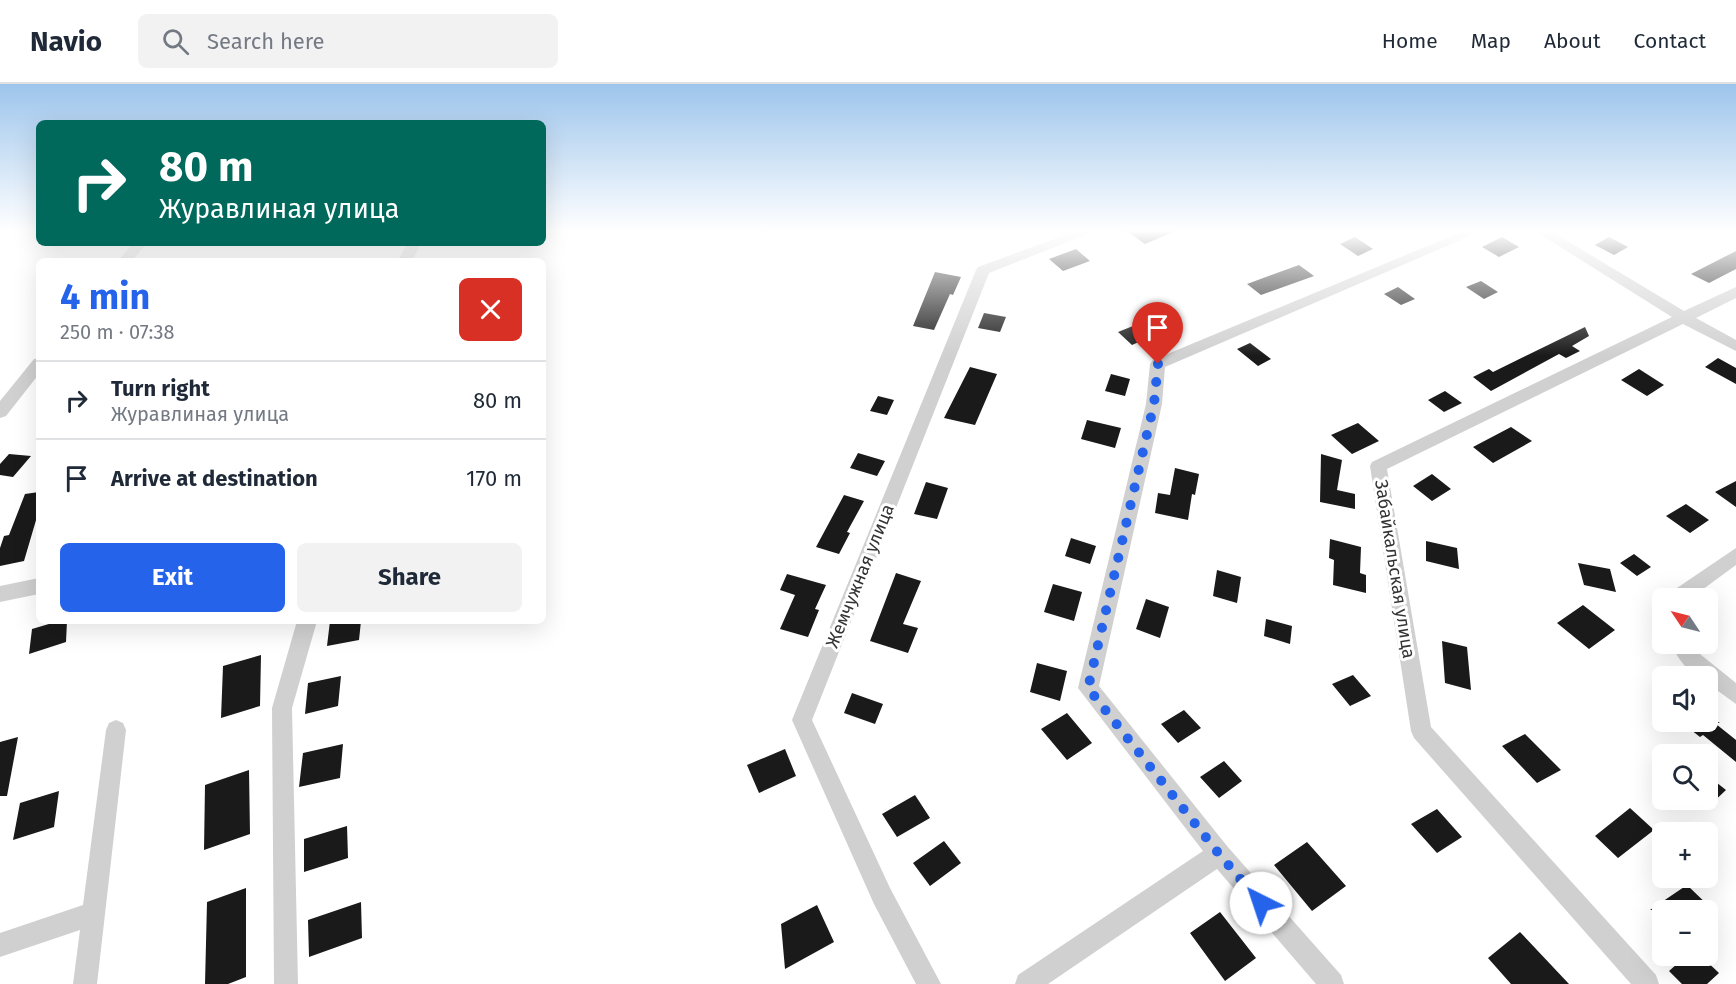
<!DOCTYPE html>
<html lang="en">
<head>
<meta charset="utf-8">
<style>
  body { margin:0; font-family:"Fira Sans",sans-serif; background:#f2f2f3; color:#1f2937; height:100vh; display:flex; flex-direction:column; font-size:22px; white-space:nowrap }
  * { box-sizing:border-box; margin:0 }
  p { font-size:20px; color:#747a83 }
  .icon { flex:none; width:33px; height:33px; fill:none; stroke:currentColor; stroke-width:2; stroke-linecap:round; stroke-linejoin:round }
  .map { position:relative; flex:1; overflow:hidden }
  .panel { position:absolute; left:36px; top:174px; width:510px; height:366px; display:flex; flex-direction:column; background:#fff; border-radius:9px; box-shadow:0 6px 24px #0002 }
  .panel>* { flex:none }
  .guide { position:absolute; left:36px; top:36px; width:510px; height:126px; border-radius:9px; box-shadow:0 6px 24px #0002; background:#00695c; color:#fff; overflow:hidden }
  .needle { width:39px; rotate:305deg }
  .tools { position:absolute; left:1652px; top:504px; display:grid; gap:12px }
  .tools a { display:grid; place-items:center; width:66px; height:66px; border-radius:9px; background:#fff; box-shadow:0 6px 24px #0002; font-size:30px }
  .pin { position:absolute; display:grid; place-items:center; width:51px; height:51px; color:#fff; margin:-62px -26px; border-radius:50% 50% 50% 0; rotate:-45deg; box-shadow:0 0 6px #0007 }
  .pin .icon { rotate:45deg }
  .me { position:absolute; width:66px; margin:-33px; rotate:319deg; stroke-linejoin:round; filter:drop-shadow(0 0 4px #0008) }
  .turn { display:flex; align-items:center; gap:21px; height:126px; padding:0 24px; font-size:27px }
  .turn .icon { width:78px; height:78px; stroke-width:2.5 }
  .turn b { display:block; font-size:42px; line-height:51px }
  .round { display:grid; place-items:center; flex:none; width:63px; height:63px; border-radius:9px; background:#f2f2f3 }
  .head { display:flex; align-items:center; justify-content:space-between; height:102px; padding:0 24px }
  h1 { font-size:36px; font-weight:700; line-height:45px; color:#2563eb }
  .button { display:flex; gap:12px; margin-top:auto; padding:12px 24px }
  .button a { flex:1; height:69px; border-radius:9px; background:#2563eb; color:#fff; font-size:24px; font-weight:700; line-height:69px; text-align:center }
  .button a+a { background:#f2f2f3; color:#1f2937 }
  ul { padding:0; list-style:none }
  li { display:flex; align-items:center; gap:18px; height:78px; padding:0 24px; border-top:2px solid #e0e1e3 }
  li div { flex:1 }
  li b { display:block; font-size:22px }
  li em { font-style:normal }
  header { display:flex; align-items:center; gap:36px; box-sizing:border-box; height:84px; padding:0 30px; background:#fff; border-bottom:2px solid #e0e1e3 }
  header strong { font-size:28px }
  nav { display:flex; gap:33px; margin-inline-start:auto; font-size:21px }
  .search { width:420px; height:54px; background:#f2f2f3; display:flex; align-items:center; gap:15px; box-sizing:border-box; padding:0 21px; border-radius:9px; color:#747a83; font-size:22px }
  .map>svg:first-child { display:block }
  .building { fill:#1a1a1a }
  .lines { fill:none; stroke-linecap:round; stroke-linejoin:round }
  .minor { fill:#d0d0d0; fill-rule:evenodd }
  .route { stroke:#2563eb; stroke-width:10; stroke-dasharray:0 18 }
  .labels { text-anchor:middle; stroke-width:6; stroke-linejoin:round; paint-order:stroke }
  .street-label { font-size:18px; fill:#333; stroke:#fff }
</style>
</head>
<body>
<header>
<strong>Navio</strong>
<div class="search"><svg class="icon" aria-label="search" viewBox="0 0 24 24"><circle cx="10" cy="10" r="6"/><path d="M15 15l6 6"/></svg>Search here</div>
<nav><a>Home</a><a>Map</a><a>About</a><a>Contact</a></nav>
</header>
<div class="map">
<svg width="1736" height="900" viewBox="0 0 1736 900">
  <rect width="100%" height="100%" fill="#fff"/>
  <!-- building -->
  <path class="building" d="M1125 146H1178L1145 160Z
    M1355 153 1373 165 1358 172 1340 160Z
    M1502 153 1519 163 1499 173 1482 163Z
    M1609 153 1628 163 1614 171 1595 161Z
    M1076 165 1090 177 1063 187 1049 175Z
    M1736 167V185L1709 199 1691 190Z
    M1299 181 1314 192 1261 211 1247 200Z
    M935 188 961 193 953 211 950 210 934 246 913 242Z
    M1481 197 1498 208 1484 215 1466 203Z
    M1398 203 1415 215 1401 221 1384 210Z
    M984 229 1006 233 1000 248 978 244Z
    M1138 240 1152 252 1132 261 1118 248Z
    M1585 243 1589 252 1572 262 1580 267 1566 274 1559 270 1491 307 1473 293 1489 285 1493 288Z
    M1250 259 1271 275 1258 282 1237 265Z
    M1718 274 1736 284V300L1705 283Z
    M970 283 997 290 975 341 944 334Z
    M1639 285 1664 301 1647 312 1621 296Z
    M1111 290 1130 295 1125 312 1105 307Z
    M1445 307 1462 319 1444 328 1428 316Z
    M878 312 894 316 887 331 870 327Z
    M1087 336 1121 344 1115 364 1081 355Z
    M1358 339 1379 357 1352 370 1331 351Z
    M1511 343 1532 357 1493 379 1473 363Z
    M858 369 885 377 877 392 850 384Z
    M9 370 31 372 13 393 0 391V380Z
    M1321 370 1342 376 1337 406 1355 410V425L1320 418Z
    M1175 384 1199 390 1195 411 1192 410 1188 436 1155 429 1158 409 1170 411Z
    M1432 390 1451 405 1432 417 1413 402Z
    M1736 397V423L1715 408Z
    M926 398 948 404 937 435 914 430Z
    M39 408V426L24 477 0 482V464L4 452 9 451 25 410Z
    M844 411 864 417 847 448 850 449 839 470 816 463Z
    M1686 420 1709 436 1690 449 1666 432Z
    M1071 454 1096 462 1090 480 1065 472Z
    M1330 455 1361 463 1360 489 1366 491V509L1333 501 1334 476 1329 474Z
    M1426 457 1457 464 1459 485 1426 477Z
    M1634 470 1651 483 1637 492 1620 479Z
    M1578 479 1610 485 1616 508 1584 501Z
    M1217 486 1241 493 1237 519 1213 512Z
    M896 489 921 497 903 540 918 544 908 569 870 557Z
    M787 490 826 501 815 525 819 526 808 553 780 545 795 511 780 506Z
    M1053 500 1082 508 1074 537 1044 528Z
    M1146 515 1169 523 1160 554 1136 545Z
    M1583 521 1615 546 1589 565 1557 539Z
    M1266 535 1292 542 1290 560 1264 552Z
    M59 537H67L66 558 29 570 32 545Z
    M330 537H361L359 556 327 562Z
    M1442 557 1467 563 1471 606 1445 599Z
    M261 571 260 622 221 634 223 582Z
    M1037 579 1067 587 1060 617 1030 608Z
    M1353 591 1371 612 1350 622 1332 600Z
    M341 592 338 622 305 630 308 599Z
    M852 609 883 620 875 640 844 629Z
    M1184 626 1201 644 1178 659 1161 640Z
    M1067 629 1092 659 1067 676 1041 645Z
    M1681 638H1720L1716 640 1736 656V678L1703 651 1700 653Z
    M1525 650 1561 686 1537 699 1502 662Z
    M18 653 7 712H0V658Z
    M343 660 340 694 299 703 303 669Z
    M785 665 796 692 759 709 747 681Z
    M1224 677 1242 697 1219 714 1200 693Z
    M249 686 250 750 204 766 205 701Z
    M1707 691 1726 706 1707 724Z
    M59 707 54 743 13 756 20 719Z
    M915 711 930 734 897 753 882 730Z
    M1630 724 1654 746 1618 774 1595 752Z
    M1437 725 1462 753 1437 769 1411 740Z
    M347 742 348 774 304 788V755Z
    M944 757 961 779 930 802 913 779Z
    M1307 758 1346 802 1312 827 1274 781Z
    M1687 801 1713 826H1650Z
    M246 804V893L228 900H205L207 818Z
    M361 818 362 854 309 873 308 836Z
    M817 821 834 858 785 885 781 840Z
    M1220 828 1256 874 1225 897 1190 849Z
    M1520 848 1569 900H1511L1488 874Z
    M1686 872H1701L1719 889 1707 900H1682L1669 887Z"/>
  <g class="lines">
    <!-- minor -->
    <path class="minor" d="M1079 146H1098L989 189 812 636 890 804 941 900H916L874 820 792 636 976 186 978 183Z
      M1466 146H1484L1165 283 1162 320 1099 602 1227 762 1341 891 1344 900H1316L1217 785 1048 900H1015L1018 891 1203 767 1078 604 1146 320 1150 280 1153 276Z
      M1533 146H1549L1684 227 1736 203V214L1696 234 1736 256V267L1683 240 1387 385 1431 643 1656 891 1659 900H1631L1414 654 1411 647 1370 382 1372 378 1672 233Z
      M133 159H147L132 177H118Z
      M407 159H421L412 177H398Z
      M39 274V290L6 332 0 334V317L34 275Z
      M1736 464V481L1691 514H1669L1671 508Z
      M39 494V510L0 518V502Z
      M297 537H317L292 624 298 900H274L272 624Z
      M1671 560H1691L1695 566 1736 599V620L1707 599V592C1689 592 1678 575 1671 560Z
      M116 636 123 639 126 646 97 900H73L80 846 0 873V849L83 821 106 646 109 639Z"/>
  </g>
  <!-- sky -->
  <linearGradient id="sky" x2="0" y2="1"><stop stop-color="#9dc5ec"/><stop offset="0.54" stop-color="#fff"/><stop offset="1" stop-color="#fff" stop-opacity="0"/></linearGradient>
  <rect width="1736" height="272" fill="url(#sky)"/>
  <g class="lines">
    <!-- route -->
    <path class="route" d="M1158 280 1154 320 1088 604 1219 770 1261 819"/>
  </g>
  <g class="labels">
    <!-- street labels -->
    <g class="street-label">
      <text transform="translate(1395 485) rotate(81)" y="6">Забайкальская улица</text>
      <text transform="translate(860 492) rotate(-68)" y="6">Жемчужная улица</text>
    </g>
  </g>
</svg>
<div class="tools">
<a><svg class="needle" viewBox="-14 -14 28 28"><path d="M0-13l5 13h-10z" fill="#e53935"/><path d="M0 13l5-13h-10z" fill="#747a83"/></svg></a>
<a><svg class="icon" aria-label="sound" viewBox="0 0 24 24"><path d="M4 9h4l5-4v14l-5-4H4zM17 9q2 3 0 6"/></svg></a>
<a><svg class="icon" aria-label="search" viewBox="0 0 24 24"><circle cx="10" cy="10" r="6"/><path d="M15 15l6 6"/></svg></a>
<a>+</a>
<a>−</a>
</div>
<div class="pin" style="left:1158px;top:280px;background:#d93025"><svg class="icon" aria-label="arrive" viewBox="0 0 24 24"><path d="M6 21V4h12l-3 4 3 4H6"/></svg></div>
<svg class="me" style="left:1261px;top:819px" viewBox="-20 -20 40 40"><circle r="19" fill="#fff"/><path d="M0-13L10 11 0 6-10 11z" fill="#2563eb"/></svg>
<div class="guide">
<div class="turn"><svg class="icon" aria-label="right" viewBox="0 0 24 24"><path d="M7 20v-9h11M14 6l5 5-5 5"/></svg><div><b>80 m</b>Журавлиная улица</div></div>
</div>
<section class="panel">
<div class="head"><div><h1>4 min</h1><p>250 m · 07:38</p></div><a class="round" style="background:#d93025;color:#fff"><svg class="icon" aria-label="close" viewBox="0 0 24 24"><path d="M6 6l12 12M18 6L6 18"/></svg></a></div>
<ul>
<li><svg class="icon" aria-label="right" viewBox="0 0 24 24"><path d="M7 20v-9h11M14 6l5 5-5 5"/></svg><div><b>Turn right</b><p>Журавлиная улица</p></div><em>80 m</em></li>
<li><svg class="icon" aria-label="arrive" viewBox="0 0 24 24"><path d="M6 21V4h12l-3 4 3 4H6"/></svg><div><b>Arrive at destination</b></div><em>170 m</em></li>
</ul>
<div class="button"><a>Exit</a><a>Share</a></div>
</section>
</div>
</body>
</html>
